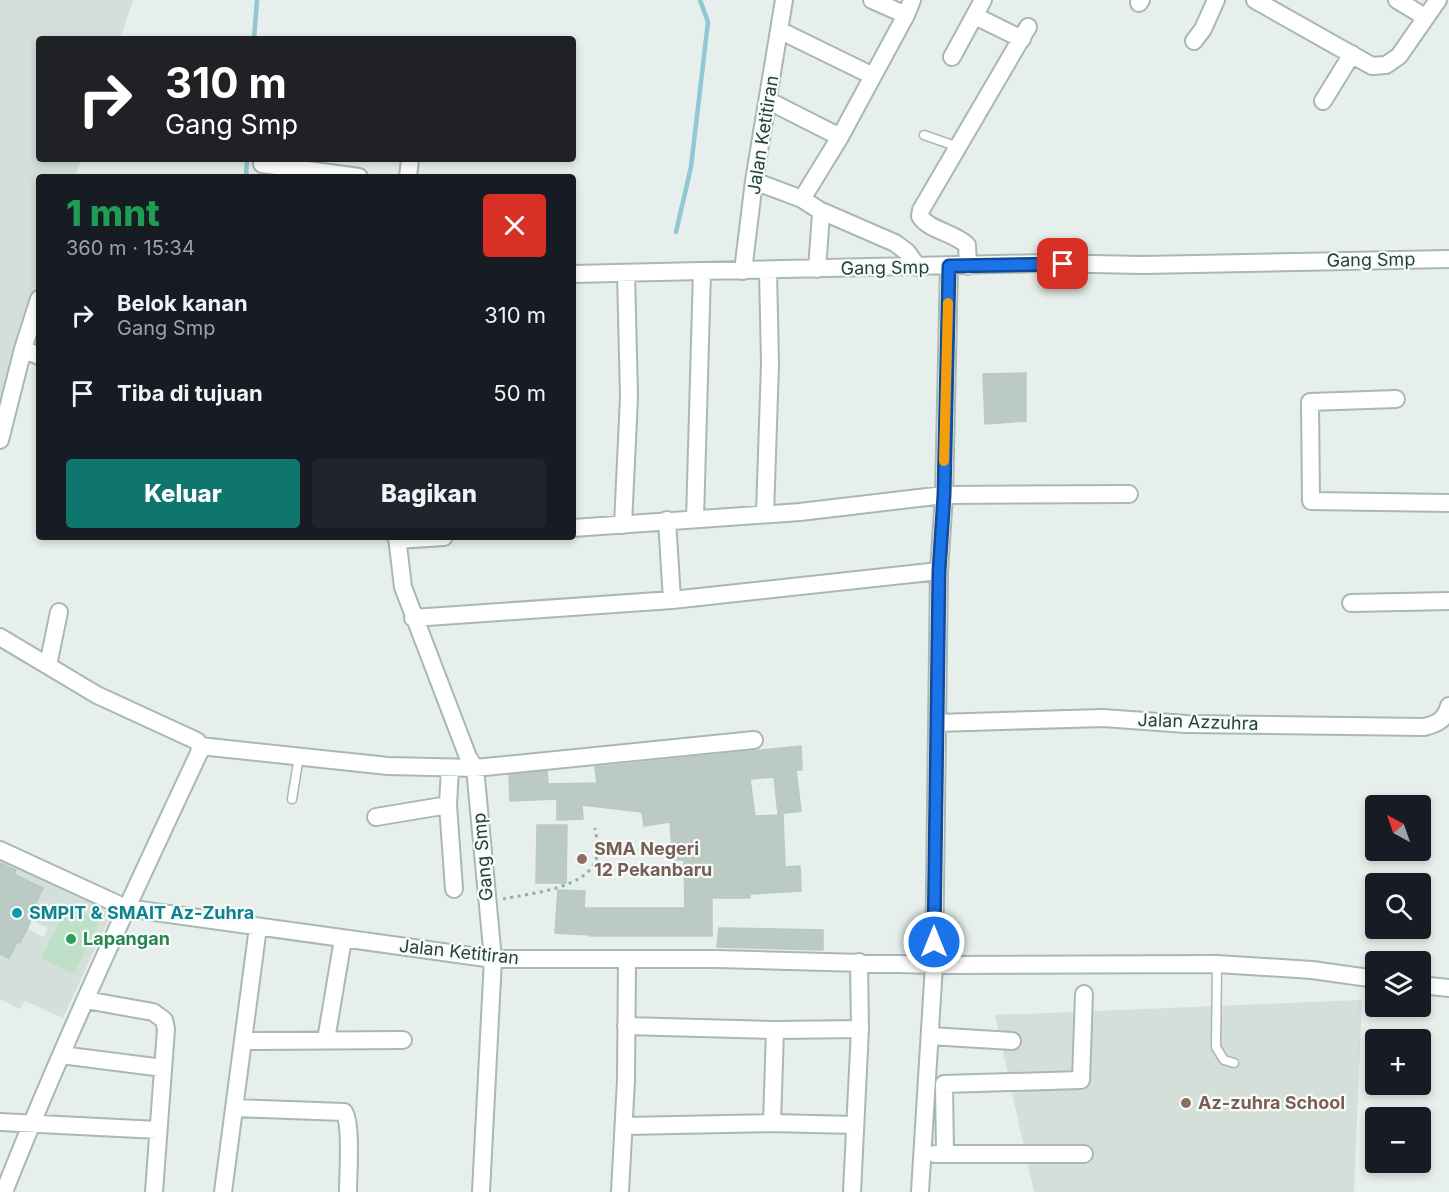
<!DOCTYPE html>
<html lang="id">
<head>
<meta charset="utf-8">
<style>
  body { margin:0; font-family:Inter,sans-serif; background:#20242c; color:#f1f3f6; height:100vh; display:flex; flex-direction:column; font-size:22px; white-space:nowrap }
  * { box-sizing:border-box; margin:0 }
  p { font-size:20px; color:#9ea1a6 }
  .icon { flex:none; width:33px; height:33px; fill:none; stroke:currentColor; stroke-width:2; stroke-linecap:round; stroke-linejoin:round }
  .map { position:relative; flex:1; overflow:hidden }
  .drawer { position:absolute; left:36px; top:174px; width:540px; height:366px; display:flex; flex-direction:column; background:#171b24; border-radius:6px; box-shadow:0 3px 9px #0003 }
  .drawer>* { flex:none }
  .guide { position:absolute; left:36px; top:36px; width:540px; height:126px; border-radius:6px; box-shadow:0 3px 9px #0003; background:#202124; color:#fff; overflow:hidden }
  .needle { width:39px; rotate:320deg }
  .tools { position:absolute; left:1365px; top:795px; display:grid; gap:12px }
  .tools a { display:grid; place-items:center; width:66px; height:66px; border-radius:6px; background:#171b24; box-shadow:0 3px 9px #0003; font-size:30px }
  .pin { position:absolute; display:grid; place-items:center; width:51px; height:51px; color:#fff; margin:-26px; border-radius:12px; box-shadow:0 3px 9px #0006 }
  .me { position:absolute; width:66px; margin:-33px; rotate:0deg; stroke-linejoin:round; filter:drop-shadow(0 0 4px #0008) }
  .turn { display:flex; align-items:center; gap:21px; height:126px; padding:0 30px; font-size:27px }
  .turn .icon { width:78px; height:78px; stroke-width:2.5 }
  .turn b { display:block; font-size:42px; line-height:51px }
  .round { display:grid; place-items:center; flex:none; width:63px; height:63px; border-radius:6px; background:#20242c }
  .overview { display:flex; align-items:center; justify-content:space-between; height:102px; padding:0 30px }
  h1 { font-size:36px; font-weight:800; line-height:45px; color:#1e9e55 }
  .button { display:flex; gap:12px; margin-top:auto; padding:12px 30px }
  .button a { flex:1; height:69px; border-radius:6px; background:#0f766e; color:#fff; font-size:24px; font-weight:800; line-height:69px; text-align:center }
  .button a+a { background:#20242c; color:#f1f3f6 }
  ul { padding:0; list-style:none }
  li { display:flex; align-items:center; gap:18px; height:78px; padding:0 30px }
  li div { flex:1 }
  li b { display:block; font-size:22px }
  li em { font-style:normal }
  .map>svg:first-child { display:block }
  .built { fill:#d4dfda }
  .green { fill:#bfe0c8 }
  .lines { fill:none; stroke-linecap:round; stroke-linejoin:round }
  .stream { stroke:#8ec9d4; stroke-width:4.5 }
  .building { fill:#bbcac4; stroke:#b8c9c2; stroke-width:1.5 }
  .lane-casing { stroke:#a8b8b2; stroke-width:11 }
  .street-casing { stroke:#a8b8b2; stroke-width:20 }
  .path { stroke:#86b3a5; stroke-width:3; stroke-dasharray:3 4.5; stroke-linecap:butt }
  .lane { stroke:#fff; stroke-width:8 }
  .street { stroke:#fff; stroke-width:16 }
  .route-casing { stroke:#114b97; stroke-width:15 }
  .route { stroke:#1a73e8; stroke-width:10 }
  .slow { stroke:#f59e0b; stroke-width:10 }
  .education-dot { fill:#8d6e63; stroke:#f7fbf9; stroke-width:2 }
  .culture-dot { fill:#0f9aa8; stroke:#f7fbf9; stroke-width:2 }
  .leisure-dot { fill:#2e9e5b; stroke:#f7fbf9; stroke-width:2 }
  .labels { text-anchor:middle; stroke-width:4.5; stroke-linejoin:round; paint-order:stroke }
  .street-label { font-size:18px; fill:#24423a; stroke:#f7fbf9 }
  .education-label { font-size:18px; font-weight:bold; fill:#785e54; stroke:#f7fbf9; text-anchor:start }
  .culture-label { font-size:18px; font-weight:bold; fill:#0d838f; stroke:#f7fbf9; text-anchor:start }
  .leisure-label { font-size:18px; font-weight:bold; fill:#27864d; stroke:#f7fbf9; text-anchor:start }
</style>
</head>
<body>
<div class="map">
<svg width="1449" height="1192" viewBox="0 0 1449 1192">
  <rect width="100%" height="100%" fill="#e6efeb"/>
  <!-- built -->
  <path class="built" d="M0 0H133L120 39H39V159H81L75 177H39V287L0 406Z
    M0 859 112 912 63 1018 25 1001 20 1009 0 999V954L9 958 17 942 27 928 44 937 48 928 31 920 38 907 35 905 43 888 14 874 16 870 0 863Z
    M1362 1000 1354 1192H1034L995 1015Z"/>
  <!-- green -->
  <path class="green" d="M68 904 100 921 74 974 41 958Z"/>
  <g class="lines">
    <!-- stream -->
    <path class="stream" d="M254 39 257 0
      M246 177 247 159
      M676 232 691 167 708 22 700 0"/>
  </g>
  <!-- building -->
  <path class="building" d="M1026 373V421L985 424 983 374Z
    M801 746 802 770H796L801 811 778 814 774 777 750 779 755 816 783 815 785 867 800 866 801 891 750 894V898H712V936H590V935L555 933 558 890 585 891 584 908H685L684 860H673L670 822 644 826 642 812 582 805 583 819 557 820V799L510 801 509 775 547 771 548 784 597 783 595 767Z
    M537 825H567L566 883H536Z
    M0 863 16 870 14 874 43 888 35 905 38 906 27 929 20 943 17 942 9 958 0 954Z
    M719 928 823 930V950L717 947Z"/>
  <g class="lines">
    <defs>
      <path id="lane" d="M924 135 958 147
        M292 799 299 756
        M1217 964 1216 1047 1224 1060 1234 1063"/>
      <path id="street" d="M872 0 906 15
        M1255 0 1372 66 1386 65 1399 56 1438 0
        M1397 0 1425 17
        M1139 3 1141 0
        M975 16 1022 39
        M779 30 873 76
        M1194 41 1203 29 1216 0
        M952 57 983 0
        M769 101 840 137
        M1323 101 1352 54
        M262 164 359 177
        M408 177 410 159
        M754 181 802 199
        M819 210 895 243 907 252 918 267
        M968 266 967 245C953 232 928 230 920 216L921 210 1028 27
        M817 269 821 214 819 210 802 199 840 137 906 15 912 0
        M743 271 754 181 784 0
        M573 274 1043 263 1143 265 1449 259
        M23 349 39 356
        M1396 399 1310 402 1311 501 1449 503
        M0 440 23 349 39 299
        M765 514 770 364 768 270
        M695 519 702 272
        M667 520 672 600
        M623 525 629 397 626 273
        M573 528 800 512 944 495 1129 494
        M397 537 403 587 468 757 475 768 493 959 481 1192
        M397 540 444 537
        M1351 603 1449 601
        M413 618 672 600 939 571
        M0 637 97 695 197 741 200 746 199 753C131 898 63 1043 4 1192
        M48 665 59 612
        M937 723 1103 718 1186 724 1424 727C1437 724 1445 720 1449 706
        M200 746 388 766 475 768 754 740
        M450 768 448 805 454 889
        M376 817 448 805
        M0 850 126 908 493 959H717L934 965 1217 964 1312 970 1376 979
        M1420 985 1449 988
        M86 1000 153 1012 164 1020 166 1029 154 1192
        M626 1026 775 1030 860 1029
        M930 1036 1012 1041
        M326 1040 343 939
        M243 1041 403 1040
        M61 1055 163 1068
        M234 1108 344 1112C352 1124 348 1175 348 1192
        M0 1122 158 1130
        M772 1123 775 1030
        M624 1126 772 1123 855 1125
        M945 1153 944 1084 1081 1080 1084 994
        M935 1154H1084
        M223 1192 258 927
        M620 1192 626 1080 627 960
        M852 1192 860 1029 859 962
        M920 1192 934 965 939 571 944 495 949 266"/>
    </defs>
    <!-- lane casing -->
    <use href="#lane" class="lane-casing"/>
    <!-- street casing -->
    <use href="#street" class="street-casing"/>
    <!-- path -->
    <path class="path" d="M503 899C530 893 590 889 597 856 599 848 596 836 595 828"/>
    <!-- lane -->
    <use href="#lane" class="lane"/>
    <!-- street -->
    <use href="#street" class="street"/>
  </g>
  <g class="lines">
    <defs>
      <path id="route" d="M934 942 939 571 944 495 949 266 1063 264"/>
    </defs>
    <!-- route casing -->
    <use href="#route" class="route-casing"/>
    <!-- route -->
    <use href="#route" class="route"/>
    <!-- slow -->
    <path class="slow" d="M944 461 948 303"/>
  </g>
  <!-- markers -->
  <g class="education-dot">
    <circle cx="582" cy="859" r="6"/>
    <circle cx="1186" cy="1103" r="6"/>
  </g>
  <circle class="culture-dot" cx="17" cy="913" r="6"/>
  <circle class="leisure-dot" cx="71" cy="939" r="6"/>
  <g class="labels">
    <!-- street labels -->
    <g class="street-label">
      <text transform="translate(763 135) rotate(-81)" y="6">Jalan Ketitiran</text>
      <text transform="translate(1371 260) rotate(-1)" y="6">Gang Smp</text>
      <text transform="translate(885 268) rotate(-1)" y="6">Gang Smp</text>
      <text transform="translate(1198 722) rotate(2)" y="6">Jalan Azzuhra</text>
      <text transform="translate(483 857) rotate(-95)" y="6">Gang Smp</text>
      <text transform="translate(459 952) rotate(6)" y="6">Jalan Ketitiran</text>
    </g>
    <!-- education labels -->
    <g class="education-label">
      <text x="594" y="855">SMA Negeri<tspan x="594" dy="21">12 Pekanbaru</tspan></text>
      <text x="1198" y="1109">Az-zuhra School</text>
    </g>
    <!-- culture labels -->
    <g class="culture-label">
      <text x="29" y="919">SMPIT &amp; SMAIT Az-Zuhra</text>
    </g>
    <!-- leisure labels -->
    <g class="leisure-label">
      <text x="83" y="945">Lapangan</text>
    </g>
  </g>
</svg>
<div class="tools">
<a><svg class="needle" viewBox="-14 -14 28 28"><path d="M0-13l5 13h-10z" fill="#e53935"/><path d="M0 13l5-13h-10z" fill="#9ea1a6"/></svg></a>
<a><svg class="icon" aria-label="search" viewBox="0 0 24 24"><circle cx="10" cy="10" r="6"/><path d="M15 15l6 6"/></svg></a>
<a><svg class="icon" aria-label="layers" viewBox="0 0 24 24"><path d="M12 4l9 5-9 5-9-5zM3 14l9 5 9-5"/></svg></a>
<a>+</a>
<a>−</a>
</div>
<div class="pin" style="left:1063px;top:264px;background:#d93025"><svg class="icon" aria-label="arrive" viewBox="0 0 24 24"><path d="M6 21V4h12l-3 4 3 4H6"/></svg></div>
<svg class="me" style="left:934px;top:942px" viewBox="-20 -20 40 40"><circle r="17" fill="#1a73e8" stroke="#fff" stroke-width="3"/><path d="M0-11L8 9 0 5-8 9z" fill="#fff"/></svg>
<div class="guide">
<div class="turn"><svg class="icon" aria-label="right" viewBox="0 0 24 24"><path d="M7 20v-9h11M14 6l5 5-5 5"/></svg><div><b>310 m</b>Gang Smp</div></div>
</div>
<section class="drawer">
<div class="overview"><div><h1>1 mnt</h1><p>360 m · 15:34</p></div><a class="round" style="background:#d93025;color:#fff"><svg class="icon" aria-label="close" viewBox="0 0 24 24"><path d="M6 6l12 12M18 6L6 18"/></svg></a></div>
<ul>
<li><svg class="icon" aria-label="right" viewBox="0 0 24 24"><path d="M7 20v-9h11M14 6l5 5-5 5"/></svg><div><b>Belok kanan</b><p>Gang Smp</p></div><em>310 m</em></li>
<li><svg class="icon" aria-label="arrive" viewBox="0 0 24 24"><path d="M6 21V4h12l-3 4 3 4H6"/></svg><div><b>Tiba di tujuan</b></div><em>50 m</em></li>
</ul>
<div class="button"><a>Keluar</a><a>Bagikan</a></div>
</section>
</div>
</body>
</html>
